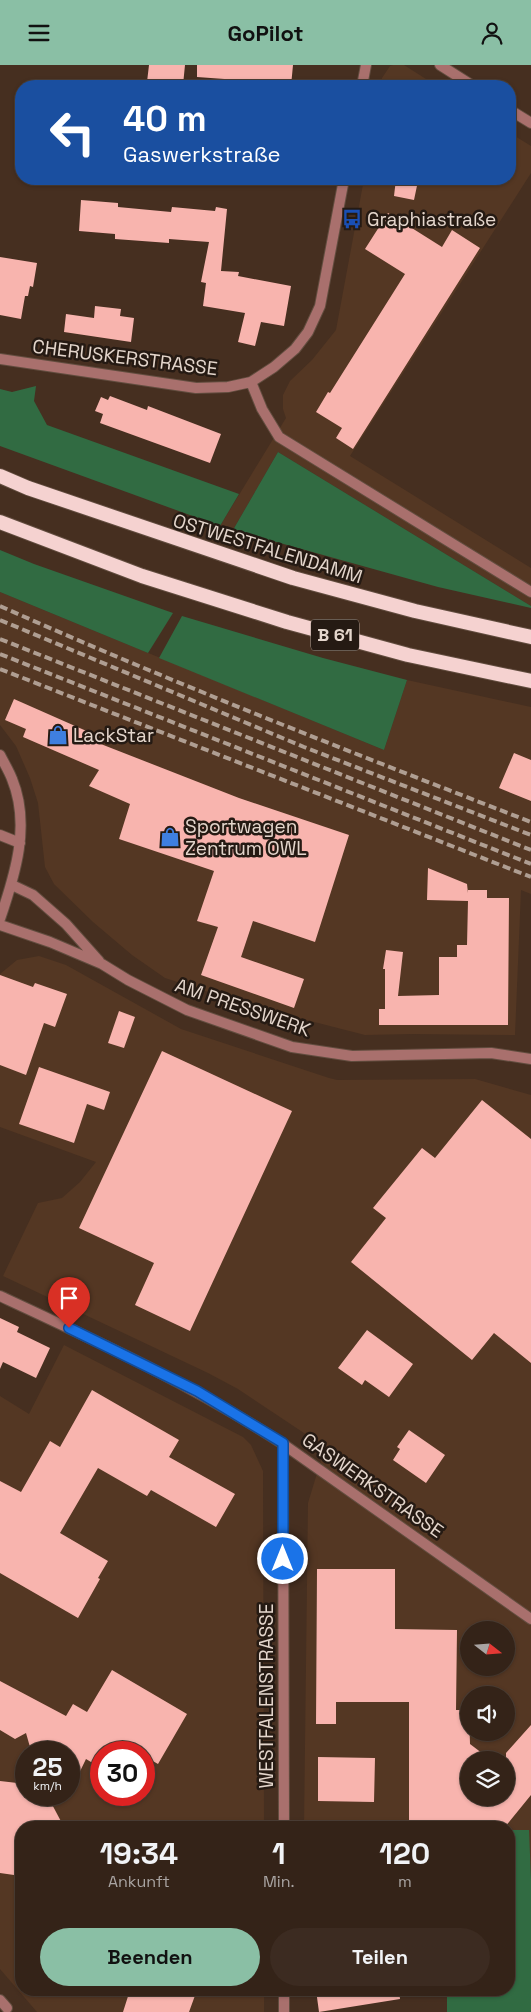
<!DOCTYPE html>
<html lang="de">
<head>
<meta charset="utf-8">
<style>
  body { margin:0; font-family:"Space Grotesk",sans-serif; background:#3c2b21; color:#f1f3f6; height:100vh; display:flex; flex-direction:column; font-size:19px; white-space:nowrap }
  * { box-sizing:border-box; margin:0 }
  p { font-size:16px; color:#a9a4a2 }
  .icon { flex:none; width:28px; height:28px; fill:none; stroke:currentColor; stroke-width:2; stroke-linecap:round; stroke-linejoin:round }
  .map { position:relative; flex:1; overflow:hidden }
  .side { position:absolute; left:15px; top:1756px; width:500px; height:175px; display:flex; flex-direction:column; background:#342318; border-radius:20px; box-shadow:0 1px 4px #0004,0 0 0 1px #4e4037 }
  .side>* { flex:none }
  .hud { position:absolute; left:15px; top:15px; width:501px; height:105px; border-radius:20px; box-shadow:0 1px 4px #0004,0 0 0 1px #4e4037; background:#1a4fa0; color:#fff; overflow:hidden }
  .needle { width:32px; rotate:107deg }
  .buttons { position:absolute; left:460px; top:1556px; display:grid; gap:10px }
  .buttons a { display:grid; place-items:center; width:55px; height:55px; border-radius:50%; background:#342318; box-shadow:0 1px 4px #0004,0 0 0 1px #4e4037; font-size:25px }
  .speed { position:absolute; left:15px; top:1676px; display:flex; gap:10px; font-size:25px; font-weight:700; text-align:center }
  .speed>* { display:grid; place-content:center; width:65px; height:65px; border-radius:50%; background:#342318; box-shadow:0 1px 4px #0004,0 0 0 1px #4e4037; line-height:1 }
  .speed small { font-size:12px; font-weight:400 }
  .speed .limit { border:8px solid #d22; background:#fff; color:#111 }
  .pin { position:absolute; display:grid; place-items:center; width:42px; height:42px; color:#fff; margin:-51px -21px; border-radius:50% 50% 50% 0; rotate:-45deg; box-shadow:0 0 5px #0007 }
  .pin .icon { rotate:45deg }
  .me { position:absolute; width:55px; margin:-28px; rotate:0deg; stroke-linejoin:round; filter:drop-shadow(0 0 4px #0008) }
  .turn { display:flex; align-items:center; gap:18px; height:105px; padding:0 25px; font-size:22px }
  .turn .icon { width:65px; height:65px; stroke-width:2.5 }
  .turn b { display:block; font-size:35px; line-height:42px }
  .eta { display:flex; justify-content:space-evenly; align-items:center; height:85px; text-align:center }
  .eta b { font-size:30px; font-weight:700; line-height:35px }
  .action { display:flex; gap:10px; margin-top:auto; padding:10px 25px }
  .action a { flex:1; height:58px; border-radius:30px; background:#8abfa5; color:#111; font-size:20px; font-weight:700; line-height:58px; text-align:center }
  .action a+a { background:#3c2b21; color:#f1f3f6 }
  header { display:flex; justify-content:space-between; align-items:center; height:65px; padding:0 25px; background:#8abfa5; color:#111; font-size:22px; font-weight:700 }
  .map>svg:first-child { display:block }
  .built { fill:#543723; fill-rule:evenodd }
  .green { fill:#316b42 }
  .building { fill:#f8b4ae }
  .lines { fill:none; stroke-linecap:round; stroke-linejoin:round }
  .minor-casing { stroke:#624d3f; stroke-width:12 }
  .trunk-casing { stroke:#624d3f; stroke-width:16 }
  .minor { stroke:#a9706d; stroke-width:10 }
  .trunk { stroke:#f5d2d0; stroke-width:14 }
  .rail { stroke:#af9e92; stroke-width:4; stroke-dasharray:8 4; stroke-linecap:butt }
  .route-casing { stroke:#114b97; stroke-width:12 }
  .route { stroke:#1a73e8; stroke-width:9 }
  .labels { text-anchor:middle; stroke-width:5; stroke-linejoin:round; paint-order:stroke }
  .shield { fill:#251a13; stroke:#ab9e94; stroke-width:1 }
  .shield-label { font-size:18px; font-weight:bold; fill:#e4d6cc }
  .poi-label { font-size:19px; fill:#e4d6cc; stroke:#251a13; text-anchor:start }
  .street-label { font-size:19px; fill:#e4d6cc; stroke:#251a13 }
</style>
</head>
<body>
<header><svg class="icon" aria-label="menu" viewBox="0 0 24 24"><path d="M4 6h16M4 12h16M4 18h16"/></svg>GoPilot<svg class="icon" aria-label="person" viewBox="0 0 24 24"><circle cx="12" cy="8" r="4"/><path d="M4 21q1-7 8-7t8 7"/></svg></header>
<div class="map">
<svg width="531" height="1947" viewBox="0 0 531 1947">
  <rect width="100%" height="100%" fill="#462f20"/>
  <!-- built -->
  <path class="built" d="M393 0H404L437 21H381L382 13 390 1Z
    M510 68 531 81V108L350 391 531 503V541L278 387 233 465 220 461 286 353 283 344V330L290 316 312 295 336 265 364 114H510Z
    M0 527 384 685 407 615 531 642V829L521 825 515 970 411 969 365 970 252 941 165 913 132 890 93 857 54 819 45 802 38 738 30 713 16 681 0 660Z
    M39 891 66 900 181 964 329 1013 337 1015 475 1014 531 1030V1814L528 1765H509V1762H304L308 1438 325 1382 238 1324 208 1308 3 1211 38 1138 62 1133 80 1117 96 1097 0 1062V909L17 895ZM469 1565H506V1602H469ZM469 1630H506V1668H469ZM469 1695H506V1732H469Z
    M64 1280 243 1372 251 1380 263 1406 264 1762H21V1925H264V1947H37L0 1904V1331L29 1349ZM26 1688H69V1730H26ZM101 1688H144V1730H101Z"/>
  <!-- green -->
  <path class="green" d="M36 321 34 336 47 360 239 429 220 461 0 381V324L12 327Z
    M278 387 531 541V543L438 522 233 465Z
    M0 485 34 499 173 548 148 588 0 527Z
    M182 551 323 593 407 615 384 685 159 593Z
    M509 1765H529L531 1814V1947H447V1925H509Z"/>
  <!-- building -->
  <path class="building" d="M149 0H185L183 20 147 17Z
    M197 0H293L291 21H237L238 15 197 12Z
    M396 114 418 116 414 135 394 131Z
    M81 135 118 138V142L171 147 172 142 215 146 216 142 227 144 221 206 239 207 238 211 291 221 284 261 261 257 255 281 238 277 245 248 203 241 206 218 201 217 209 177 169 174V178L115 174V169L79 166Z
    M388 148 442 182 452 165 480 183 353 384 336 373 342 363 316 347 328 327 330 328 405 209 365 184Z
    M0 192 37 198 33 222 30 221 28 231H25L21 254 0 250Z
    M95 241 121 244 120 251 134 253 131 277 64 267 66 249 94 253Z
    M110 331 147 345 148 341 221 369 210 398 100 358 103 349 95 346 101 332 108 335Z
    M14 634 91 668 88 674 239 733 349 770 315 877 253 856 241 892 304 914 294 943 201 910 218 862 197 856 214 806 119 774 130 739 89 721 99 705 23 672 26 664 5 655Z
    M514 688 531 695V736L499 723Z
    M428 803 467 819 468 828V825H487V833H509L508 960H379V944H385V904H383L386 885 403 887 398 931 439 930V892H457V880H467L468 836 427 835Z
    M0 910 33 922 35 918 67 929 55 962 44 958 26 1010 0 1000Z
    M119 946 135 952 124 983 108 978Z
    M162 986 292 1046 190 1266 135 1240 154 1198 79 1163Z
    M39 1002 110 1027 104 1045 87 1039 74 1078 19 1059Z
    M482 1035 531 1074V1298L494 1268 472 1295 351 1197 386 1153 373 1143 422 1083 435 1093Z
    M0 1253 19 1262 17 1267 50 1283 36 1313 3 1297 0 1304Z
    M367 1265 413 1299 389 1332 365 1315 362 1320 338 1303Z
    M92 1325 179 1375 169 1392 235 1429 216 1462 151 1425 147 1431 98 1403 60 1468 108 1496 98 1513 100 1514 78 1553 0 1508V1416L21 1427 50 1376 60 1382Z
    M409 1365 445 1390 426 1418 393 1395 400 1384 397 1382Z
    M317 1504H395V1564L457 1565 456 1645H469L470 1679 491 1695H469V1732H506V1688L531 1660V1730L505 1762H409V1637H336V1659H316Z
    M112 1605 187 1649 158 1699 144 1691V1688H101V1703L86 1694 69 1729V1688H39L30 1682 26 1668 15 1674 0 1665V1616L66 1651 73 1639 87 1647Z
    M318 1692 375 1693 374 1737 318 1736Z
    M0 1716 26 1719V1730H47L64 1762H21V1806L14 1810 0 1808Z
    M130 1925H197L189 1947H123Z
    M316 1925H399L400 1934 319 1947Z"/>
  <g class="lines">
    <defs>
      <path id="minor" d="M440 0 473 21
        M362 21 366 0
        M510 45 531 58
        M0 294 196 323 228 322 251 317 274 302 295 284 308 267 320 241 344 114
        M251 317 262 344 279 372 531 527
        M0 690C4 698 9 706 12 714 31 760 15 810 0 854
        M0 770 20 778
        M12 820 33 830 66 859 99 896
        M0 860 50 877 102 899 128 915 187 945 292 982 352 991 491 988 531 994
        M0 1231C97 1276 193 1320 283 1379L531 1554
        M283 1379 284 1762
        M284 1925V1947
        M0 1935 7 1943"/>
      <path id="trunk" d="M0 411 28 423 293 513 415 546 531 572
        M0 457 142 511 287 557 408 590 531 616"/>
    </defs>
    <!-- minor casing -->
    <use href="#minor" class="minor-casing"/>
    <!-- trunk casing -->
    <use href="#trunk" class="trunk-casing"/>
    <!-- minor -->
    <use href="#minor" class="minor"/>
    <!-- trunk -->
    <use href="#trunk" class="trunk"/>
    <!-- rail -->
    <path class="rail" d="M0 541C175 619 353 688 531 757
      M0 555 304 682 531 770
      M0 574 531 785
      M0 589 531 799
      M0 604 531 812"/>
  </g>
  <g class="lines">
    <defs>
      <path id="route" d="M69 1263 197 1326 283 1378V1494"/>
    </defs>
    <!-- route casing -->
    <use href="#route" class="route-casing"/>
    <!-- route -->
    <use href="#route" class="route"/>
  </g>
  <!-- icons -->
  <defs>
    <symbol id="bus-bare" viewBox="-9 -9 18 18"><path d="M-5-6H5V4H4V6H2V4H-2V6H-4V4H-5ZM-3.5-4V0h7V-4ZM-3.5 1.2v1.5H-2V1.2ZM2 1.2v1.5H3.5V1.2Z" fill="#1a4fb4" stroke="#251a13" stroke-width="2.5" paint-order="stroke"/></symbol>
    <symbol id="shop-bare" viewBox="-9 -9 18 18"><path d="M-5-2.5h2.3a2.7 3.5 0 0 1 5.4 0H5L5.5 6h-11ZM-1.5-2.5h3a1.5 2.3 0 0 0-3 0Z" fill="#3f7fe0" stroke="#251a13" stroke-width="2.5" paint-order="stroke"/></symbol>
  </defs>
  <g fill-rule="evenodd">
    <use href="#bus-bare" x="338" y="140" width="28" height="28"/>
    <use href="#shop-bare" x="44" y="656" width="28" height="28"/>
    <use href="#shop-bare" x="156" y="758" width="28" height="28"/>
  </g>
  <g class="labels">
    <!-- shield labels -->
    <rect class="shield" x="311" y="554.5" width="48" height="31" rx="4"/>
    <g class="shield-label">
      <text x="335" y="576">B 61</text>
    </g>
    <!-- poi labels -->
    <g class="poi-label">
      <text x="367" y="161">Graphiastraße</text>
      <text x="73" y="677">LackStar</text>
      <text x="185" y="768">Sportwagen<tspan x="185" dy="22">Zentrum OWL</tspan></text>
    </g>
    <!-- street labels -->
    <g class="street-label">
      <text transform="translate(125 292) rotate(7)" y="7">CHERUSKERSTRASSE</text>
      <text transform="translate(268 483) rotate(17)" y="7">OSTWESTFALENDAMM</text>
      <text transform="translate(243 942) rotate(19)" y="7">AM PRESSWERK</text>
      <text transform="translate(373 1420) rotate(35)" y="7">GASWERKSTRASSE</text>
      <text transform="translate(266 1631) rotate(-90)" y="7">WESTFALENSTRASSE</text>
    </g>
  </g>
</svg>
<div class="buttons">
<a><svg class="needle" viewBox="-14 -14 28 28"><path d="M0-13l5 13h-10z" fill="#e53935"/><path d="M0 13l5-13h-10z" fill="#a9a4a2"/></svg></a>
<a><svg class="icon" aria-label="sound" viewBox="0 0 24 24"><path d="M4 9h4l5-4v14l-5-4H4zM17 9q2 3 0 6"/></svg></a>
<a><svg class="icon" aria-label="layers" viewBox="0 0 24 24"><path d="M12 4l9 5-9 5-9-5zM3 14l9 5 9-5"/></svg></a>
</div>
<div class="speed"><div>25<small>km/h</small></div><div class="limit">30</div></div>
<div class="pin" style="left:69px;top:1263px;background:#d93025"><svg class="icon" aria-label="arrive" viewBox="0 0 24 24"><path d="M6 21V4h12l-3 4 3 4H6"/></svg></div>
<svg class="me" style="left:283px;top:1494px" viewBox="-20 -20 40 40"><circle r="17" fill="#1a73e8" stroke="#fff" stroke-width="3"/><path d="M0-11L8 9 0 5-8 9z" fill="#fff"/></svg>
<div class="hud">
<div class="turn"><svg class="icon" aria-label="left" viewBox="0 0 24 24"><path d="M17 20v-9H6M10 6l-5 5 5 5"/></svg><div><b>40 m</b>Gaswerkstraße</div></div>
</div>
<section class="side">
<div class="eta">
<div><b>19:34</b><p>Ankunft</p></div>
<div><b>1</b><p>Min.</p></div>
<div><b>120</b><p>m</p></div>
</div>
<div class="action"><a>Beenden</a><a>Teilen</a></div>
</section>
</div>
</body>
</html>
